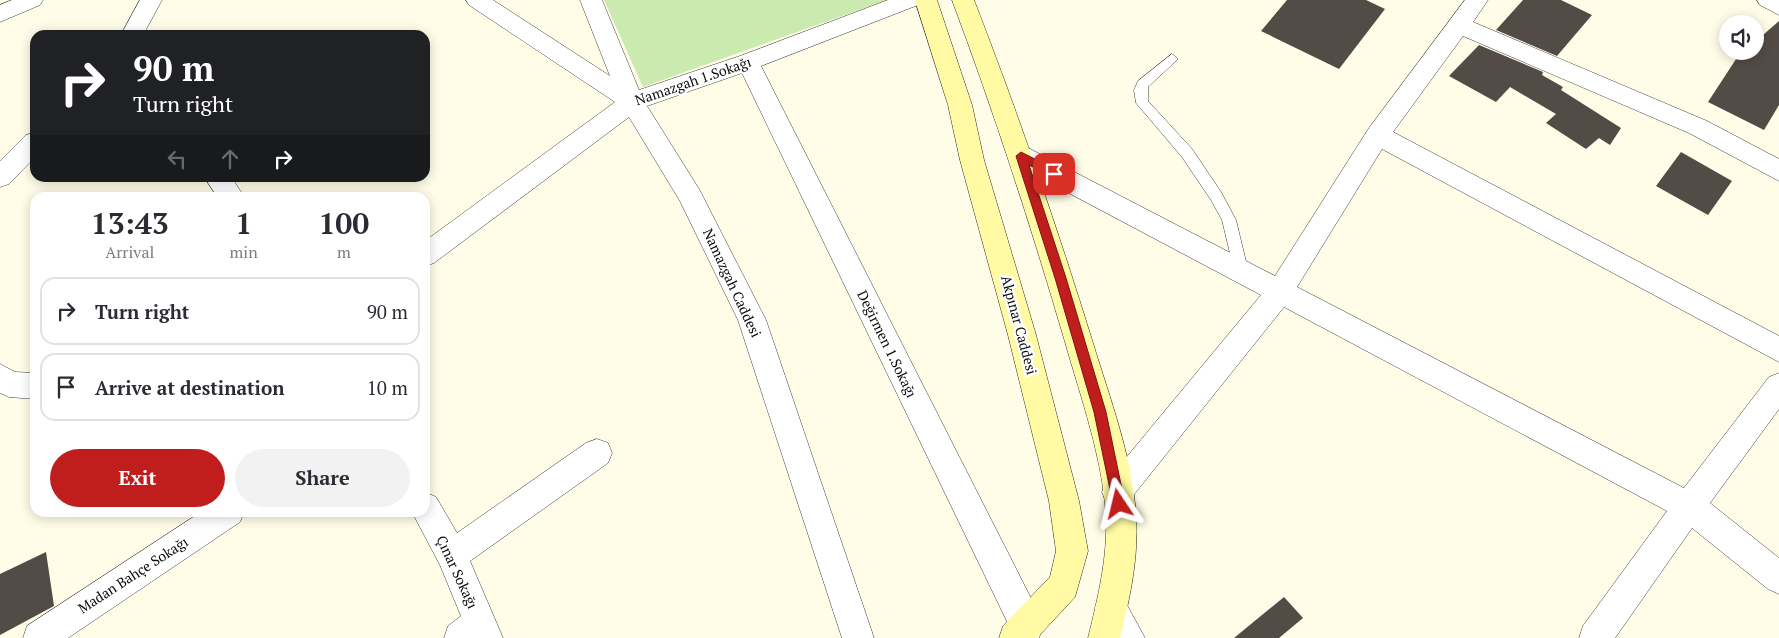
<!DOCTYPE html>
<html lang="en">
<head>
<meta charset="utf-8">
<style>
  body { margin:0; font-family:"PT Serif",serif; background:#f2f2f3; color:#2b2b33; height:100vh; display:flex; flex-direction:column; font-size:19px; white-space:nowrap }
  * { box-sizing:border-box; margin:0 }
  p { font-size:16px; color:#7c7c81 }
  .icon { flex:none; width:28px; height:28px; fill:none; stroke:currentColor; stroke-width:2; stroke-linecap:round; stroke-linejoin:round }
  .map { position:relative; flex:1; overflow:hidden }
  .sheet { position:absolute; left:30px; top:192px; width:400px; height:325px; display:flex; flex-direction:column; background:#fff; border-radius:15px; box-shadow:0 2px 12px #0003 }
  .sheet>* { flex:none }
  .guide { position:absolute; left:30px; top:30px; width:400px; height:152px; border-radius:15px; box-shadow:0 2px 12px #0003; background:#202124; color:#fff; overflow:hidden }
  .buttons { position:absolute; left:1719px; top:15px; display:grid; gap:10px }
  .buttons a { display:grid; place-items:center; width:45px; height:45px; border-radius:50%; background:#fff; box-shadow:0 2px 12px #0003; font-size:25px }
  .pin { position:absolute; display:grid; place-items:center; width:42px; height:42px; color:#fff; margin:-21px; border-radius:10px; box-shadow:0 2px 8px #0006 }
  .me { position:absolute; width:55px; margin:-28px; rotate:350deg; stroke-linejoin:round; filter:drop-shadow(0 0 4px #0008) }
  .turn { display:flex; align-items:center; gap:18px; height:105px; padding:0 20px; font-size:22px }
  .turn .icon { width:65px; height:65px; stroke-width:2.5 }
  .turn b { display:block; font-size:35px; line-height:42px }
  .lanes { display:flex; align-items:center; height:48px; padding:0 20px; background:#0003; justify-content:center; gap:25px; direction:ltr }
  .lanes .off { opacity:.35 }
  .eta { display:flex; justify-content:space-evenly; align-items:center; height:85px; text-align:center }
  .eta b { font-size:30px; font-weight:700; line-height:35px }
  .action { display:flex; gap:10px; margin-top:auto; padding:10px 20px }
  .action a { flex:1; height:58px; border-radius:30px; background:#c01e1d; color:#fff; font-size:20px; font-weight:700; line-height:58px; text-align:center }
  .action a+a { background:#f2f2f3; color:#2b2b33 }
  ul { padding:0; list-style:none }
  li { display:flex; align-items:center; gap:15px; height:68px; margin:0 10px 8px; padding:0 10px; border:2px solid #e1e1e2; border-radius:15px }
  li div { flex:1 }
  li b { display:block; font-size:19px }
  li em { font-style:normal }
  .map>svg:first-child { display:block }
  .green { fill:#cbeab0 }
  .building { fill:#534c46 }
  .lines { fill:none; stroke-linecap:round; stroke-linejoin:round }
  .service-casing { stroke:#3d3d3d; stroke-width:1 }
  .minor-casing { stroke:#3d3d3d; stroke-width:1 }
  .secondary-casing { stroke:#2c2c2c; stroke-width:1 }
  .service { fill:#fff; fill-rule:evenodd }
  .minor { fill:#fff; fill-rule:evenodd }
  .secondary { fill:#fffaa3; fill-rule:evenodd }
  .route { fill:#c01e1d; stroke:#7d1413 }
  .labels { text-anchor:middle; stroke-width:5; stroke-linejoin:round; paint-order:stroke }
  .street-label { font-size:14px; fill:#0a0a0a; stroke:#fff }
</style>
</head>
<body>
<div class="map">
<svg width="1779" height="638" viewBox="0 0 1779 638">
  <rect width="100%" height="100%" fill="#fffce8"/>
  <!-- green -->
  <path class="green" d="M604 0H887L643 87Z"/>
  <!-- building -->
  <path class="building" d="M1287 0H1366L1385 9 1339 69 1261 31Z
    M1523 0H1561L1592 15 1557 56 1496 30Z
    M1779 21V105L1764 130 1708 102 1738 56 1744 51H1755V42Z
    M1479 45 1543 72 1542 75 1563 87 1561 90 1621 128 1610 145 1599 138 1586 149 1546 123 1556 114 1510 87 1496 102 1449 76Z
    M1681 152 1732 181 1708 215 1656 186Z
    M46 552 54 606 0 635V574Z
    M1284 597 1303 618 1279 638H1234Z"/>
  <g class="lines">
    <defs>
      <path id="service" d="M1172 54 1178 59 1148 87V101L1192 149 1221 192 1236 220 1248 270 1246 274 1241 276 1236 274 1234 270 1222 220 1211 200 1182 157 1136 103 1134 90 1138 81Z"/>
      <path id="minor" d="M12 0H43L40 5 0 22V5Z
        M140 0H162L143 35H121Z
        M466 0H493L610 76 580 0H602L639 90 740 56 888 0H921L918 5 761 66 1039 614 1043 626 1039 638H1015L742 73 647 106 699 189 766 320 874 638H842L738 320 680 201 629 117 434 263 425 266V241L615 102 469 5Z
        M1465 0H1488L1473 22 1707 121 1779 159V181L1689 133 1463 36 1393 132 1779 336V362L1382 149 1297 287 1684 488 1769 377 1779 373V409L1710 503 1779 558V594L1768 589 1692 528 1615 638H1579L1583 626 1667 511 1284 307 1128 502 1117 506 1106 502 1102 492 1106 482 1261 295 1012 163 1009 156 1012 149 1021 146 1030 149 1275 276 1369 128Z
        M1757 0H1779V15L1760 5Z
        M35 133V157L9 184 0 187V161L26 135Z
        M205 178H232L245 198H218Z
        M0 364 15 372 35 373V399L9 397 0 393Z
        M597 439 608 443 612 453 608 463 470 561 503 638H444L448 626 461 616 440 565 412 512H425V492L436 497 457 533 586 443Z
        M201 512H244L240 522 68 638H23L27 626Z
        M1111 591 1122 596 1145 638H1111L1095 607 1100 596Z"/>
      <path id="secondary" d="M915 0H937L972 105 984 160 1036 335 1079 501 1088 551 1075 597 1037 638H999L1003 626 1050 577 1056 551 1049 501 1008 335 960 160 948 105Z
        M952 0H974C1018 113 1057 227 1093 343 1110 399 1132 456 1136 515 1139 556 1130 598 1120 638H1088C1098 598 1108 556 1106 515 1102 456 1081 398 1065 342 1031 226 994 112 952 0Z"/>
    </defs>
    <!-- service casing -->
    <use href="#service" class="service-casing"/>
    <!-- minor casing -->
    <use href="#minor" class="minor-casing"/>
    <!-- secondary casing -->
    <use href="#secondary" class="secondary-casing"/>
    <!-- service -->
    <use href="#service" class="service"/>
    <!-- minor -->
    <use href="#minor" class="minor"/>
    <!-- secondary -->
    <use href="#secondary" class="secondary"/>
  </g>
  <!-- route -->
  <path class="route" d="M1021 152 1058 171 1060 174 1054 178 1029 165 1066 278 1106 412 1125 504 1123 508 1119 510 1115 508 1113 504 1094 412 1055 278 1016 156Z"/>
  <g class="labels">
    <!-- street labels -->
    <g class="street-label">
      <text transform="translate(693 81) rotate(-19)" y="5">Namazgah 1.Sokağı</text>
      <text transform="translate(732 283) rotate(65)" y="5">Namazgah Caddesi</text>
      <text transform="translate(1019 325) rotate(75)" y="5">Akpınar Caddesi</text>
      <text transform="translate(887 344) rotate(64)" y="5">Değirmen 1.Sokağı</text>
      <text transform="translate(457 572) rotate(65)" y="5">Çınar Sokağı</text>
      <text transform="translate(133 575) rotate(-33)" y="5">Madan Bahçe Sokağı</text>
    </g>
  </g>
</svg>
<div class="buttons">
<a><svg class="icon" aria-label="sound" viewBox="0 0 24 24"><path d="M4 9h4l5-4v14l-5-4H4zM17 9q2 3 0 6"/></svg></a>
</div>
<div class="pin" style="left:1054px;top:174px;background:#d93025"><svg class="icon" aria-label="arrive" viewBox="0 0 24 24"><path d="M6 21V4h12l-3 4 3 4H6"/></svg></div>
<svg class="me" style="left:1119px;top:504px" viewBox="-20 -20 40 40"><path d="M0-17L14 15 0 8-14 15z" fill="#c01e1d" stroke="#fff" stroke-width="4"/></svg>
<div class="guide">
<div class="turn"><svg class="icon" aria-label="right" viewBox="0 0 24 24"><path d="M7 20v-9h11M14 6l5 5-5 5"/></svg><div><b>90 m</b>Turn right</div></div>
<div class="lanes"><svg class="icon off" aria-label="left" viewBox="0 0 24 24"><path d="M17 20v-9H6M10 6l-5 5 5 5"/></svg><svg class="icon off" aria-label="ahead" viewBox="0 0 24 24"><path d="M12 20V5M6 11l6-6 6 6"/></svg><svg class="icon" aria-label="right" viewBox="0 0 24 24"><path d="M7 20v-9h11M14 6l5 5-5 5"/></svg></div>
</div>
<section class="sheet">
<div class="eta">
<div><b>13:43</b><p>Arrival</p></div>
<div><b>1</b><p>min</p></div>
<div><b>100</b><p>m</p></div>
</div>
<ul>
<li><svg class="icon" aria-label="right" viewBox="0 0 24 24"><path d="M7 20v-9h11M14 6l5 5-5 5"/></svg><div><b>Turn right</b></div><em>90 m</em></li>
<li><svg class="icon" aria-label="arrive" viewBox="0 0 24 24"><path d="M6 21V4h12l-3 4 3 4H6"/></svg><div><b>Arrive at destination</b></div><em>10 m</em></li>
</ul>
<div class="action"><a>Exit</a><a>Share</a></div>
</section>
</div>
</body>
</html>
